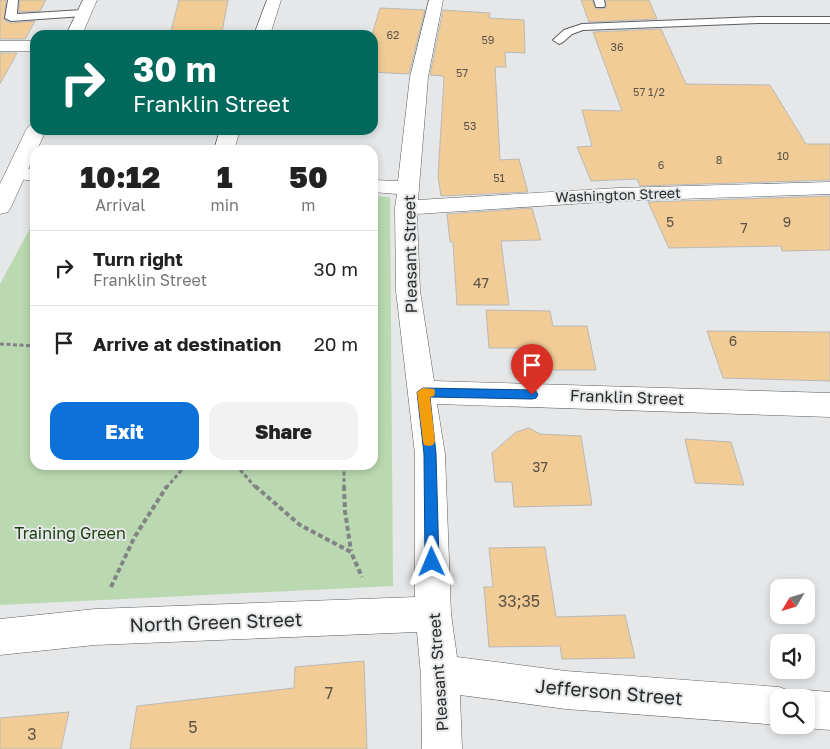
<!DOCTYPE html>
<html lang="en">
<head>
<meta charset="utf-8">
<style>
  body { margin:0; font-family:"Golos Text",sans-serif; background:#f2f2f2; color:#222; height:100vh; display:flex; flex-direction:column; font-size:19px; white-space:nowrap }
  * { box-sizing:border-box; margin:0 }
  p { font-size:16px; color:#767676 }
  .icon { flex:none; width:28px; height:28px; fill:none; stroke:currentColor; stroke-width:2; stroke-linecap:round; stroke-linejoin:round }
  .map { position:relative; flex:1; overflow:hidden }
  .panel { position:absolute; left:30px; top:145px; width:348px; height:325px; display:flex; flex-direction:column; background:#fff; border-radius:15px; box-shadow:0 2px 8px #0003 }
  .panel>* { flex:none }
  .banner { position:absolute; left:30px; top:30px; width:348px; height:105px; border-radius:15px; box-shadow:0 2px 8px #0003; background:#00695c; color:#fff; overflow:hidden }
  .needle { width:32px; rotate:232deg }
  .fabs { position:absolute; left:770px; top:579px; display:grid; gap:10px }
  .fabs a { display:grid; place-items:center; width:45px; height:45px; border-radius:10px; background:#fff; box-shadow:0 2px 8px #0003; font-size:25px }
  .pin { position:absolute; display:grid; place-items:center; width:42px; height:42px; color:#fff; margin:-51px -21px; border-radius:50% 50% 50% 0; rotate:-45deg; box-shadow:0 0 5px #0007 }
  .pin .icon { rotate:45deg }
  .me { position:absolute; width:55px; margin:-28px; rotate:359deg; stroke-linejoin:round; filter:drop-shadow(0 0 4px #0008) }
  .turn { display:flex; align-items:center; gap:18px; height:105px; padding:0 20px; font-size:22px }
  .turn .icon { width:65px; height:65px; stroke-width:2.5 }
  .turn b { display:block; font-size:35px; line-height:42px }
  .eta { display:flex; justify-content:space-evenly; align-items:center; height:85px; text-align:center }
  .eta b { font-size:30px; font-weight:800; line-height:35px }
  .primary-button { display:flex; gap:10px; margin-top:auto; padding:10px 20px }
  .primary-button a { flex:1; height:58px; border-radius:15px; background:#0b71d9; color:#fff; font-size:20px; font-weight:800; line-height:58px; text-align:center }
  .primary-button a+a { background:#f2f2f2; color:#222 }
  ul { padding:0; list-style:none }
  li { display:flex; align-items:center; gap:15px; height:75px; padding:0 20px; border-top:1px solid #e0e0e0 }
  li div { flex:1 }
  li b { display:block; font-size:19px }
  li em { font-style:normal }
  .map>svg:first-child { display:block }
  .green { fill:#bad9b1 }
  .building { fill:#f1cc96; stroke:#bab9b7 }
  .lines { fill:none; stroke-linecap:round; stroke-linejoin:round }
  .service-casing { stroke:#5d5e60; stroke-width:2 }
  .minor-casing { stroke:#5d5e60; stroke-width:1 }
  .primary-casing { stroke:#5d5e60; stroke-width:1 }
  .path-far1 { stroke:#828384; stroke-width:3; stroke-dasharray:4 2.5; stroke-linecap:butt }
  .path { stroke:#828384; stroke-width:4; stroke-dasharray:5 3; stroke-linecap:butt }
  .service { fill:#fff; fill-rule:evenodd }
  .minor { fill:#fff; fill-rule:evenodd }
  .primary { fill:#fff; fill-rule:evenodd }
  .route { fill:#0b71d9; stroke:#07498d }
  .slow { fill:#f59e0b }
  .labels { text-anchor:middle; stroke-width:4; stroke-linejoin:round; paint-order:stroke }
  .far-number-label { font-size:11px; fill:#5c5346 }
  .far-street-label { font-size:14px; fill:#2a2b2c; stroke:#e5e7e8 }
  .number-label { font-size:14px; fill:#5c5346 }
  .street-label { font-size:16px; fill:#2a2b2c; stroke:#e5e7e8 }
  .park-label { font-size:16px; fill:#183e0b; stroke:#e5e7e8 }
  .near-number-label { font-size:16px; fill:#5c5346 }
  .near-street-label { font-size:19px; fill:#2a2b2c; stroke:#e5e7e8 }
</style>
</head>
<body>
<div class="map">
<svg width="830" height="749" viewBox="0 0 830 749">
  <rect width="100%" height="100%" fill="#e5e7e8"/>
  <!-- green -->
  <path class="green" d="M373 196 390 197 393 586 0 605V284L35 219V465H372Z"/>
  <!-- building -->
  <path class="building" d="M0 0H6L4 20 11 23 35 21 25 39H0Z
    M20 0H46L40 11 19 12Z
    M179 0H228L222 32 170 35Z
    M581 0H592L596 9 606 8V0H649L657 19 589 22Z
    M380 8 425 10 409 74 372 72V35Z
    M443 10 490 13 489 18 524 20 525 53 505 52 506 67H495L500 160 519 159 528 192 441 196 438 176 444 79 443 76 430 75Z
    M661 29 686 84 770 85 806 144H830V180L640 186 637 179 591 181 577 147 592 146 582 110 622 111 593 32Z
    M0 53H17L0 84Z
    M830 196V250L782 251 781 246 669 248 648 202Z
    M532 208 541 240 501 241 509 305H457L453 242H450L447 214Z
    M486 310 550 311 553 326H587L596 370H547L543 348H489Z
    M707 331 830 332V381L723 378Z
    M529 428 540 434 581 436 592 505 514 507 512 482H495L492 453 516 432Z
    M685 439 731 442 744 485 695 483Z
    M545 547 556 617 625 615 635 658 562 659 560 646 489 647 484 587H493L489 548Z
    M364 661 367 749H130L137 706 294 688 295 667Z
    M69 712 61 749H0V718Z"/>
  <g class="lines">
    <defs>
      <path id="service" d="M8 0H18L17 14 83 10 89 13 83 16 11 21 5 18Z
        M594 0H604L605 5 604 7H596Z
        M758 17H830V23H758L583 30 572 34 563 42 559 44 553 40 564 30 582 24Z"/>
      <path id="minor" d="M267 0H281L270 35H254Z
        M429 0H443L428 77 418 200 618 188 830 182V194L618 201 417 214 420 291 434 381 830 393V417L437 404 445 454 451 614 457 657 566 671 779 687 793 692 794 695 806 690 830 692V730L806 728 798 725H806V698H779V725L566 709 460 695 462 749H422L421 675 417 632 95 645 0 655V619L95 609 415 597V454L396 291 395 208 397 194 372 192V180L398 181 410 77Z
        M0 41H35V51H0Z
        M220 130H240L234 150H214Z
        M17 168 35 169V181L10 178 7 174 10 170Z"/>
      <path id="primary" d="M83 0H97L82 35H66Z
        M35 124V130H46L11 207 8 212 0 214V184L26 130 29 126Z"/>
    </defs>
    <!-- service casing -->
    <use href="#service" class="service-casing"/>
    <!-- minor casing -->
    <use href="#minor" class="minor-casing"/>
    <!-- primary casing -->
    <use href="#primary" class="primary-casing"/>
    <!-- path-far1 -->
    <path class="path-far1" d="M0 344 35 346
      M236 465 256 488
      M344 465V488
      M166 488 186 465"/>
    <!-- path -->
    <path class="path" d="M255 486 300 525 351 552 362 577
      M344 486 345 511 351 551
      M111 587 134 538 167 486"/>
    <!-- service -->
    <use href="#service" class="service"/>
    <!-- minor -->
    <use href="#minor" class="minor"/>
    <!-- primary -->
    <use href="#primary" class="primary"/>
  </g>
  <!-- route -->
  <path class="route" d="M423 388 532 390 536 391 538 395 536 398 532 399 430 397 436 454 439 562 437 566 432 568 427 566 425 562 424 454 417 392Z"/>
  <!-- slow -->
  <path class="slow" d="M423 388 434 389 435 392 434 396 430 397 435 441 433 445 429 446 424 445 423 441 417 392Z"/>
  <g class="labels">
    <!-- far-number labels -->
    <g class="far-number-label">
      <text x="393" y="39">62</text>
      <text x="488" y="44">59</text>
      <text x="617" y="51">36</text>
      <text x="462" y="77">57</text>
      <text x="649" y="96">57 1/2</text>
      <text x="470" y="130">53</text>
      <text x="783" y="160">10</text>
      <text x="719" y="164">8</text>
      <text x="661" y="169">6</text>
      <text x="499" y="182">51</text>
    </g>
    <!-- far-street labels -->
    <g class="far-street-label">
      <text transform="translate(618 195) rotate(-2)" y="5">Washington Street</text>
    </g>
    <!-- number labels -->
    <g class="number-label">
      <text x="670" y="227">5</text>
      <text x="787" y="227">9</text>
      <text x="744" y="233">7</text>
      <text x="481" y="288">47</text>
      <text x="733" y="346">6</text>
      <text x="540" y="472">37</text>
    </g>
    <!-- street labels -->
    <g class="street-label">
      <text transform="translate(410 254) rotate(-91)" y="6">Pleasant Street</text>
      <text transform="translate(627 397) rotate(2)" y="6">Franklin Street</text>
      <text transform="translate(438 672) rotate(-94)" y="6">Pleasant Street</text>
    </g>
    <!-- park labels -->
    <g class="park-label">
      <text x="70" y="539">Training Green</text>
    </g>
    <!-- near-number labels -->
    <g class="near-number-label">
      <text x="519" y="607">33;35</text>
      <text x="329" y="699">7</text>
      <text x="193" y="733">5</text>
      <text x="32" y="740">3</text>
    </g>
    <!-- near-street labels -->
    <g class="near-street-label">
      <text transform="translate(216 622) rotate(-2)" y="7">North Green Street</text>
      <text transform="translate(609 692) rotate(5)" y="7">Jefferson Street</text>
    </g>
  </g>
</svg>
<div class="fabs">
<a><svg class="needle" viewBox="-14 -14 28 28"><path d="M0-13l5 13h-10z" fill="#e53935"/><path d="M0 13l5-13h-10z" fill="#767676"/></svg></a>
<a><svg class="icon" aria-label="sound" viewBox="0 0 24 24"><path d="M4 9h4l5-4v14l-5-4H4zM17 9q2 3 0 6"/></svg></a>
<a><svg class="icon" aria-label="search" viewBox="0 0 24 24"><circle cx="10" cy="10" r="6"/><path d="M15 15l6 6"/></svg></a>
</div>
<div class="pin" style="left:532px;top:395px;background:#d93025"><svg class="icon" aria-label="arrive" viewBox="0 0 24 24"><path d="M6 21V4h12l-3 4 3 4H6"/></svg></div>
<svg class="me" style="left:432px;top:562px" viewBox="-20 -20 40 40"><path d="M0-17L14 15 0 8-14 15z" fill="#0b71d9" stroke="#fff" stroke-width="4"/></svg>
<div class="banner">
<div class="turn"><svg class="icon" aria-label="right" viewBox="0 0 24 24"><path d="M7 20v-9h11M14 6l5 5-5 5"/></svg><div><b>30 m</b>Franklin Street</div></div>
</div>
<section class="panel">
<div class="eta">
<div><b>10:12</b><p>Arrival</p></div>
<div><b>1</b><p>min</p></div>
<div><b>50</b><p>m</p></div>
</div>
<ul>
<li><svg class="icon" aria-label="right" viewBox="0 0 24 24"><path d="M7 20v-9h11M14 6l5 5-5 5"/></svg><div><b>Turn right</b><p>Franklin Street</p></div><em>30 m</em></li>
<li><svg class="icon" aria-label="arrive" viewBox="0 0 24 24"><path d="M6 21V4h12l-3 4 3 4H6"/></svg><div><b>Arrive at destination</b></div><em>20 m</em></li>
</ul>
<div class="primary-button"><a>Exit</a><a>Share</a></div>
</section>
</div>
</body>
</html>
